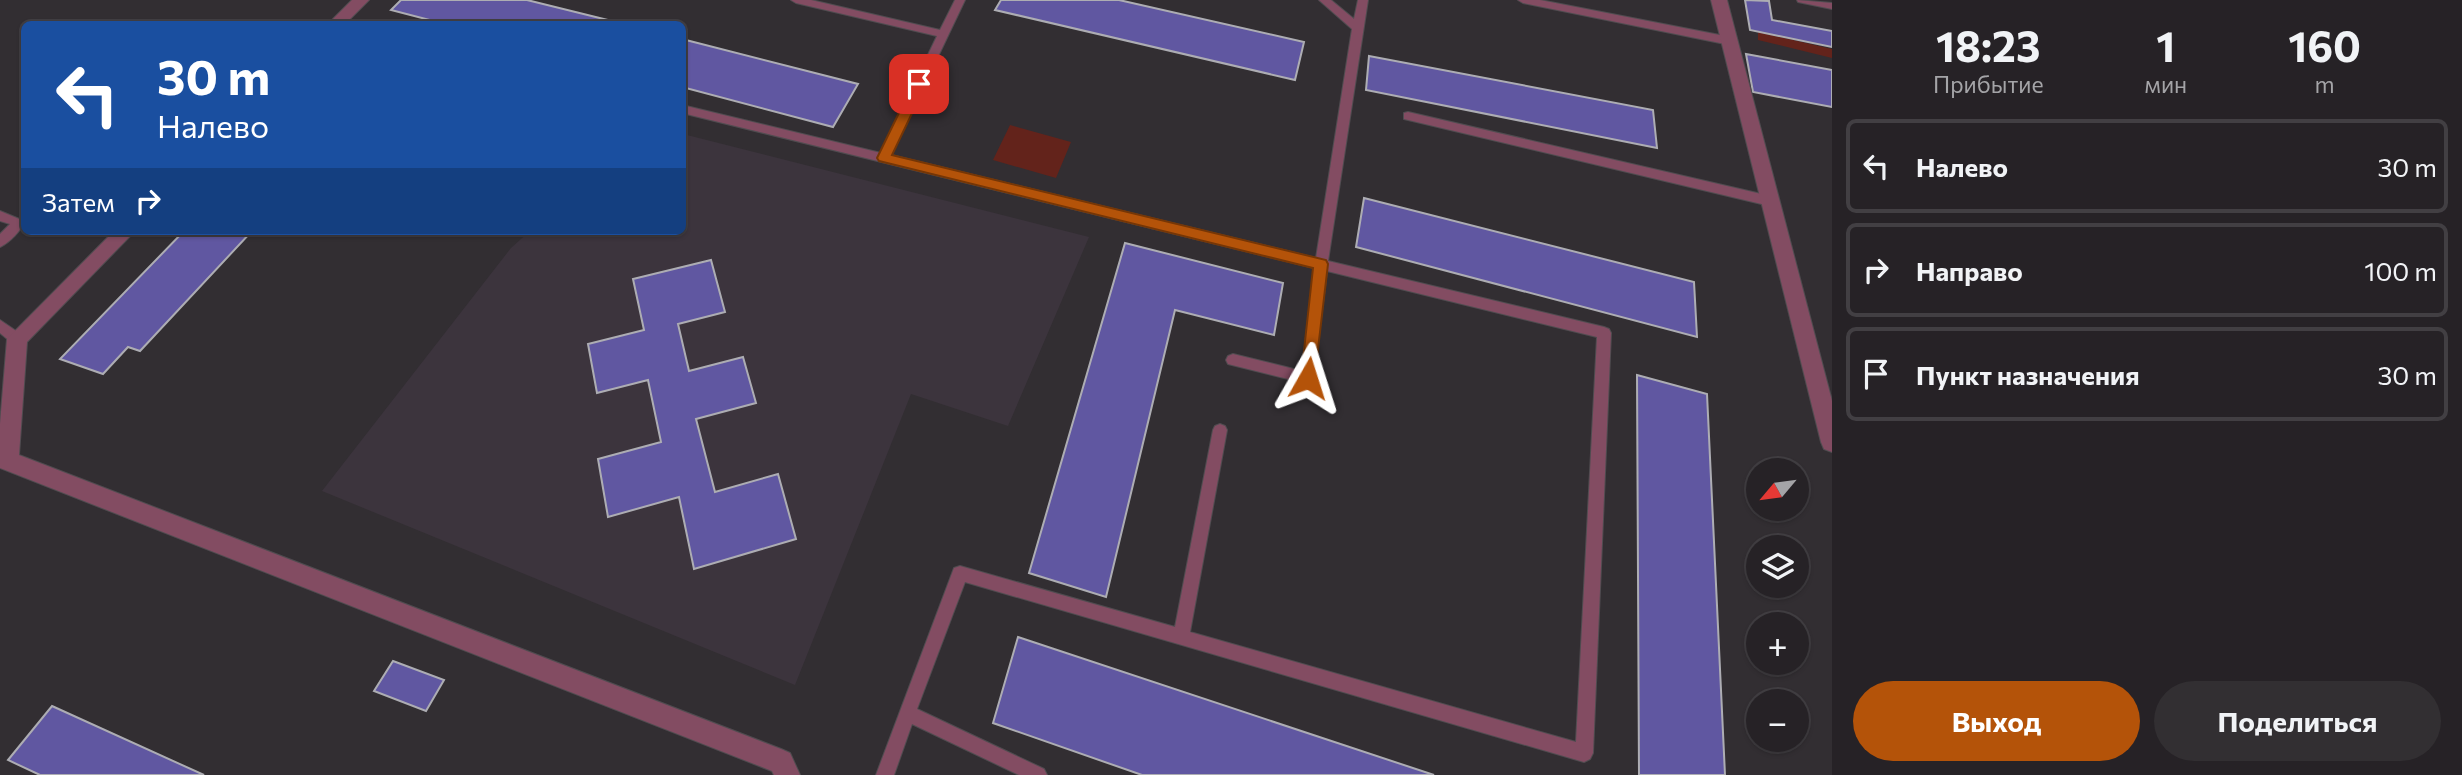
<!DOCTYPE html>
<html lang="ru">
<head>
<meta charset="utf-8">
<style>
  body { margin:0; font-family:Commissioner,sans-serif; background:#322f32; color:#f1f3f6; height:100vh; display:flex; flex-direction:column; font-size:26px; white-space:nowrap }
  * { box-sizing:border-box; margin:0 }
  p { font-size:23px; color:#a4a4a7 }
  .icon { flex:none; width:38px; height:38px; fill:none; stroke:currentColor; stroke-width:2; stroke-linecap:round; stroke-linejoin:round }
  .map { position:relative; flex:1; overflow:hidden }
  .panel { display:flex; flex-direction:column; background:#262226; width:630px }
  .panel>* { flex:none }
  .guide { position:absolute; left:21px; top:21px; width:665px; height:214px; border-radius:10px; box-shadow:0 2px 5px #0004,0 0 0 2px #423f43; background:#1a4fa0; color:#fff; overflow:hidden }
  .needle { width:46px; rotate:241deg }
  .controls { position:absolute; left:1746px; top:458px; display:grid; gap:14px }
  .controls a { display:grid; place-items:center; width:63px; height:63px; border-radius:50%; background:#262226; box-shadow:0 2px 5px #0004,0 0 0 2px #423f43; font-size:35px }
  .pin { position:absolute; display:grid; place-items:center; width:60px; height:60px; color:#fff; margin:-30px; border-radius:14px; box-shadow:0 4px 10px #0006 }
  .me { position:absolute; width:77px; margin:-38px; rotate:6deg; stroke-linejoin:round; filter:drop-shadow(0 0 5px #0008) }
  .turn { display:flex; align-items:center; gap:24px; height:147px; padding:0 21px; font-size:32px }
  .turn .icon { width:91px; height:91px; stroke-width:2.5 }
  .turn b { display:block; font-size:49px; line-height:60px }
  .then { display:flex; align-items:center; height:66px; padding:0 21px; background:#0003; gap:14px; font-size:26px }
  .eta { display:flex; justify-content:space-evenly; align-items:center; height:119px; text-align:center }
  .eta b { font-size:42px; font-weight:700; line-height:49px }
  .action { display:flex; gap:14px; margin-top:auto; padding:14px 21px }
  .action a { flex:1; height:80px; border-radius:42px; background:#b45309; color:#fff; font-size:28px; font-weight:700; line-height:80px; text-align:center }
  .action a+a { background:#322f32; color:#f1f3f6 }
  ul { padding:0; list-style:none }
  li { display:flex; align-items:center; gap:21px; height:94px; margin:0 14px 10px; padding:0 7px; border:4px solid #423f43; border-radius:10px }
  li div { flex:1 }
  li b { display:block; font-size:26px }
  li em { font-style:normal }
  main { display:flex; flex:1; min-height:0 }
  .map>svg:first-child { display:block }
  .built { fill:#3c343d }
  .green { fill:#63231b }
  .building { fill:#6057a1; stroke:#adadb3; stroke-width:2 }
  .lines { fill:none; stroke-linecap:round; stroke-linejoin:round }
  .service-casing { stroke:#504c50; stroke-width:2 }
  .minor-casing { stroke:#504c50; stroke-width:2 }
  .service { fill:#834c62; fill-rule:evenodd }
  .minor { fill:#834c62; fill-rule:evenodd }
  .route { fill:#b45309; stroke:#753606; stroke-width:2 }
</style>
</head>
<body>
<main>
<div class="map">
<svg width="1832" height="775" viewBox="0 0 1832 775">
  <rect width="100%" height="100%" fill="#322e32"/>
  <!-- built -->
  <path class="built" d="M683 134 1089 237 1008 426 911 394 795 685 322 491 511 248 530 231H682Z"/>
  <!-- green -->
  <path class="green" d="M1758 32 1832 49V58L1758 40Z
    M1010 125 1071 142 1056 178 993 160Z"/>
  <!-- building -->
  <path class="building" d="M401 0H527L624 24H445L391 10Z
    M1001 0H1119L1304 42 1295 80 995 10Z
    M1745 0 1769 1 1772 20 1832 31V47L1750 30Z
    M682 39 858 84 833 127 682 87Z
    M1746 54 1832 70V107L1753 92Z
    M1369 56 1653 110 1657 148 1366 90Z
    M1364 198 1694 282 1697 337 1356 247Z
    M184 231H252L140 351 128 347 103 374 60 359Z
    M1125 243 1283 283 1274 335 1175 310 1106 597 1029 573Z
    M711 260 725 312 678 324 689 371 743 357 756 403 696 419 715 492 778 474 796 539 694 569 679 497 608 517 598 459 661 442 648 380 597 393 588 344 644 330 633 279Z
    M1637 375 1707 394 1725 775H1639Z
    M1018 637 1434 775H1142L993 723Z
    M393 661 444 680 426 711 374 691Z
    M52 706 204 775H40L8 760Z"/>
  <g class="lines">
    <defs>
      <path id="service" d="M791 0H811L940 30 955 0H965L891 155 1316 258 1352 29 1319 0H1331L1354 19 1358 0H1368L1328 261 1604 327 1609 329 1611 333 1593 753 1590 759 1584 762 965 582 917 709 1044 769 1047 775H1019L912 724 894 775H876L954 568 960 566 1175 627 1213 430 1215 426 1220 424 1225 426 1227 430 1190 632 1576 742 1597 337 1327 271 1313 382 1308 384 1228 364 1226 360 1228 356 1233 354 1302 371 1314 268 682 113V105L881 153 937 36 796 3Z
        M1518 0H1540L1730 37 1735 41 1730 45 1523 3Z
        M1797 0 1832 3V9L1798 2Z
        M1408 112 1770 196 1776 201 1770 206 1404 119V113Z
        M0 211 24 221C22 230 9 243 0 247V234L10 224 0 221Z
        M0 320 22 335 24 339 22 343H12L0 333Z"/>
      <path id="minor" d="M352 0H369L345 24H328Z
        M1711 0H1727L1832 401V452L1824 449 1821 442Z
        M114 231H135L27 342 19 455 781 749 790 753 800 775H774L772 771 0 468V424L7 339Z"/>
    </defs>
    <!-- service casing -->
    <use href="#service" class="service-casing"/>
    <!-- minor casing -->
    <use href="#minor" class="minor-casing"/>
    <!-- service -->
    <use href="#service" class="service"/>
    <!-- minor -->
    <use href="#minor" class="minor"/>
  </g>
  <!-- route -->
  <path class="route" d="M919 79 926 84 892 155 1326 260 1328 264 1314 383H1303L1301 378 1313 268 879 161 877 158 913 84Z"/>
</svg>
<div class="controls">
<a><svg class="needle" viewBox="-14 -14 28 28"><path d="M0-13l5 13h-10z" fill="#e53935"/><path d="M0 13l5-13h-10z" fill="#a4a4a7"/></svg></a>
<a><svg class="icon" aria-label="layers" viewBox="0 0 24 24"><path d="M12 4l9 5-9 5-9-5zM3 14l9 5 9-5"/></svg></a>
<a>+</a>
<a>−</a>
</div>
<div class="pin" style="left:919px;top:84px;background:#d93025"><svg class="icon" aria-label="arrive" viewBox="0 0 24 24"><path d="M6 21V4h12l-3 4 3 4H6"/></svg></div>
<svg class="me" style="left:1308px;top:378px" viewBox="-20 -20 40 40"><path d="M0-17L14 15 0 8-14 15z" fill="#b45309" stroke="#fff" stroke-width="4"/></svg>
<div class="guide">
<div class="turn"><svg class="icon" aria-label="left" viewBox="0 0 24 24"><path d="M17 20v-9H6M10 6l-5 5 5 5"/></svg><div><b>30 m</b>Налево</div></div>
<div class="then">Затем<svg class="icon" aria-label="right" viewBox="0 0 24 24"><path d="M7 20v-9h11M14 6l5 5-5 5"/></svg></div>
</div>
</div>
<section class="panel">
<div class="eta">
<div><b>18:23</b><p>Прибытие</p></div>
<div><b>1</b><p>мин</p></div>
<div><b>160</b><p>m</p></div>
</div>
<ul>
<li><svg class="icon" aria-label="left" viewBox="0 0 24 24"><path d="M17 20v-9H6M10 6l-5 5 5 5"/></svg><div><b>Налево</b></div><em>30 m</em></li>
<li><svg class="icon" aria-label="right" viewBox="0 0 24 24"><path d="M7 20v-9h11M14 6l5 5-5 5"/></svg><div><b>Направо</b></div><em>100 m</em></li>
<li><svg class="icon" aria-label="arrive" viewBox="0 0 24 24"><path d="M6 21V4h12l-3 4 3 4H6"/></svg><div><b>Пункт назначения</b></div><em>30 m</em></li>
</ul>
<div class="action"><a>Выход</a><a>Поделиться</a></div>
</section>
</main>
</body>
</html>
